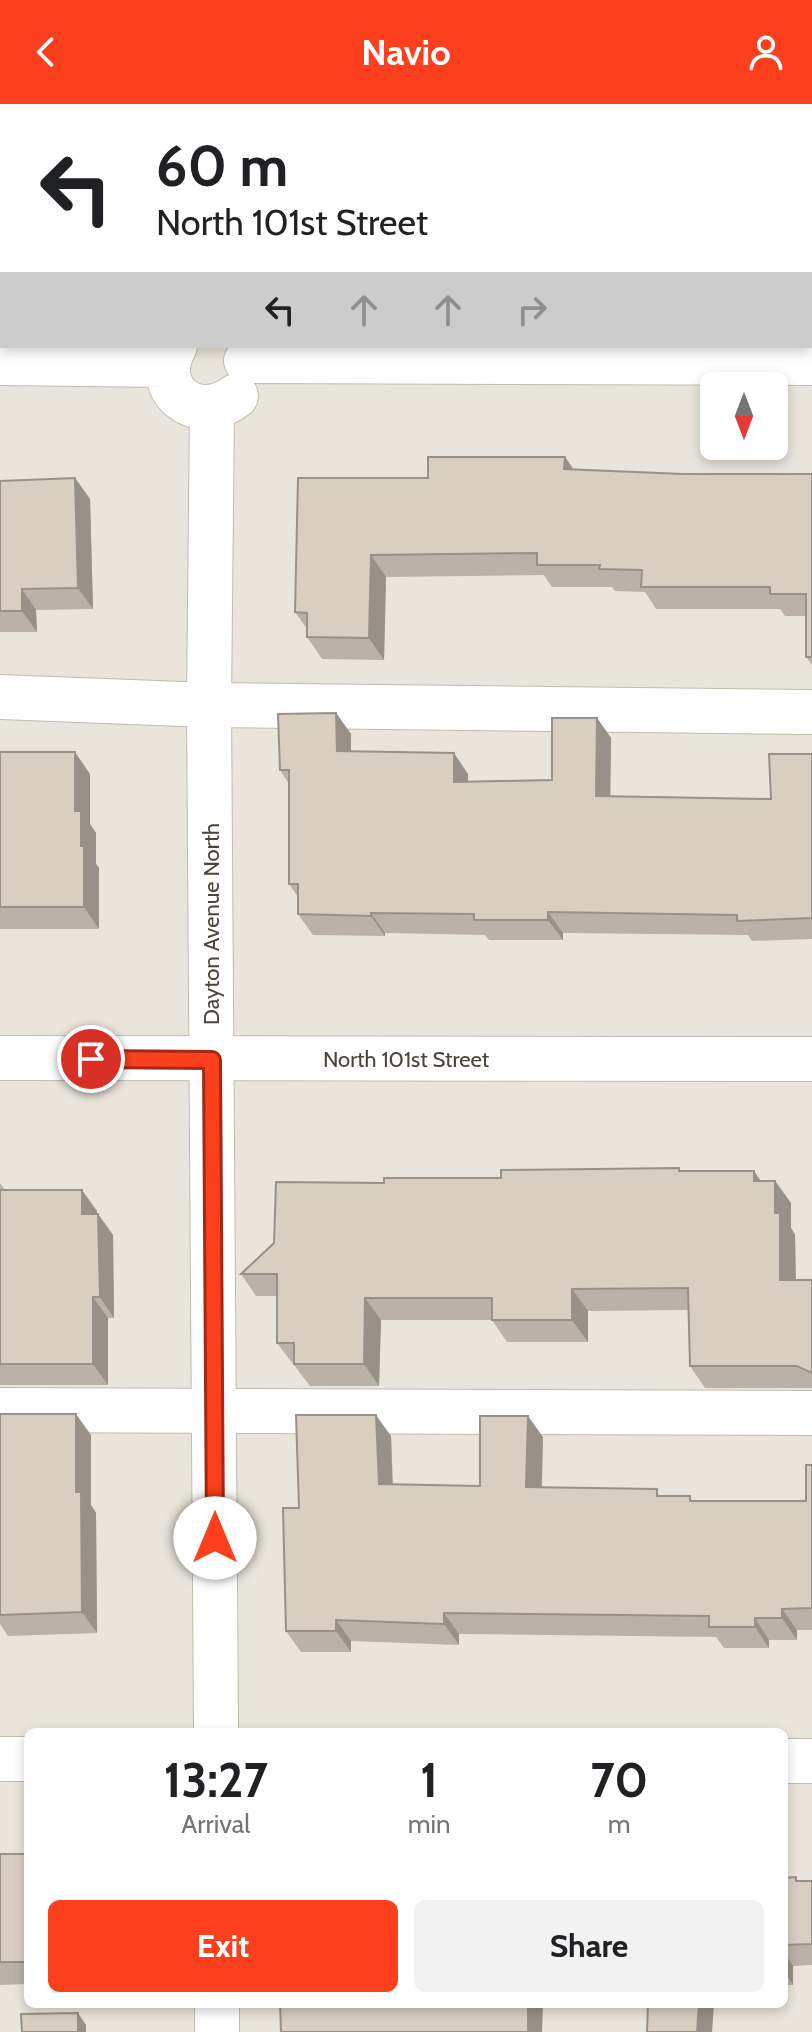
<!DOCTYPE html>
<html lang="en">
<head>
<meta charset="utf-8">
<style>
  body { margin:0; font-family:Cabin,sans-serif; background:#f2f2f2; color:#202124; height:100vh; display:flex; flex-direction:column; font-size:30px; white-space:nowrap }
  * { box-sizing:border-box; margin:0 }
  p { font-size:26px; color:#757577 }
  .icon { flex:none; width:44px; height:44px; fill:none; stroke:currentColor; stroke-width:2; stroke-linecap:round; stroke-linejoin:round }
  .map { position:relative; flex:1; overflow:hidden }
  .side { position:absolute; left:24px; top:1624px; width:764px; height:280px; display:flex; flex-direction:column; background:#fff; border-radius:12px; box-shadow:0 4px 12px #0003 }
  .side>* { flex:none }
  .banner { position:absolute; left:0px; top:0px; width:812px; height:244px; box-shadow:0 4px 12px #0003; background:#fff; color:#202124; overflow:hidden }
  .needle { width:52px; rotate:180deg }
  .buttons { position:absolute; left:700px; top:268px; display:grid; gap:16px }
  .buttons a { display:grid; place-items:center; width:88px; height:88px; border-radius:12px; background:#fff; box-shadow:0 4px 12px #0003; font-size:40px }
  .pin { position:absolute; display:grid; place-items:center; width:68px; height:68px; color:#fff; margin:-34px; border:4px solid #fff; border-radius:50%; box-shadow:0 2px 8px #0007 }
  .me { position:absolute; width:88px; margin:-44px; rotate:0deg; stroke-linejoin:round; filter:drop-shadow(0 0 6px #0008) }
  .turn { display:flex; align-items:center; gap:28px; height:168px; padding:0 24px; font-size:36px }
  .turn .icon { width:104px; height:104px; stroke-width:2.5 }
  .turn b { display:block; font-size:56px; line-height:68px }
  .lanes { display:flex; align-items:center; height:76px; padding:0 24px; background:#0003; justify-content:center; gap:40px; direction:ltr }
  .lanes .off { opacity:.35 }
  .eta { display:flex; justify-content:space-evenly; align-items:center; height:136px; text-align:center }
  .eta b { font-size:48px; font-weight:800; line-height:56px }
  .cta { display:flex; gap:16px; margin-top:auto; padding:16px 24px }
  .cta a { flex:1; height:92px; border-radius:12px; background:#fc3f1d; color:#fff; font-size:32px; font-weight:800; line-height:92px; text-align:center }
  .cta a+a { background:#f2f2f2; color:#202124 }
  header { display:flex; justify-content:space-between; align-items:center; height:104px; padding:0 24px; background:#fc3f1d; color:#fff; font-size:36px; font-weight:800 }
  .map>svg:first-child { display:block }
  .residential { fill:#eae5da; fill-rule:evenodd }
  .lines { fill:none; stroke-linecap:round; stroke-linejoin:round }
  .minor-casing { stroke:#c2bbae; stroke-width:46 }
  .minor { stroke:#fff; stroke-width:44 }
  .wall { fill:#bab2a6 }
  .shaded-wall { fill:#979187 }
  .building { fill:#d8cfc1; stroke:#979187; stroke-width:2 }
  .route-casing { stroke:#a42913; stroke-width:20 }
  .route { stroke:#fc3f1d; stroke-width:14 }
  .labels { text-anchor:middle; stroke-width:7; stroke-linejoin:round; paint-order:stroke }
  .street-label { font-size:22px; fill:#4b4439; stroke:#fff }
</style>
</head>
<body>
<header><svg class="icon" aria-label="back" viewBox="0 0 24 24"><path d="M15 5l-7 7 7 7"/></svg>Navio<svg class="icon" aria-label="person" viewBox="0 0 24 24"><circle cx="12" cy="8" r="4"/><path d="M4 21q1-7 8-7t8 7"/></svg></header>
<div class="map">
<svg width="812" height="1928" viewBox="0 0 812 1928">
  <rect width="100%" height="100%" fill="#f6f3ec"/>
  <!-- residential -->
  <path class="residential" d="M0 0H812V1928H0ZM2 2H810V242H2ZM714 282H774V342H714ZM28 1628H784V1900H28Z"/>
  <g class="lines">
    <defs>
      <path id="minor" d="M209 0V2
        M623 0V2
        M175 242C150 286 197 322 236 292
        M246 257 812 259
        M0 259 167 261
        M212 304 209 601 216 1624
        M0 593 209 601 812 608
        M0 954 812 955
        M0 1306 812 1309
        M0 1655H28
        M784 1657H812
        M217 1900V1928"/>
    </defs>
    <!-- minor casing -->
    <use href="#minor" class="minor-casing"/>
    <!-- minor -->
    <use href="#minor" class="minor"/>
  </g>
  <!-- wall -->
  <path class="wall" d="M0 0H63V2H2V153H0Z
    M308 0H585V2H308Z
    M565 353 574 366 683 370H812V561L806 553V512H785L780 505H656L645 488 615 487 612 483H552L544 471 386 473 384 556 322 555 307 533V525L295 508 428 374Z
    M75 374 90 395 93 505 36 506 37 528H0V377Z
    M336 609 351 630V648L468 670V678L552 676 597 614 611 634 610 692 771 695 812 650V835L752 837 748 831 563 829V836H489L485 831 385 829V832L313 831 298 810V793L289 780V680L280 666Z
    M0 648 90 670V720L96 729V760L99 764V825H0Z
    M679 1064 681 1067 761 1077H775L791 1099V1124L795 1131 796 1176H812V1284H705L690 1262 689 1206 588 1207V1238H507L492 1216H381L379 1282H310L277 1239V1192H256L241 1170 384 1079Z
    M0 1079 5 1086 97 1107V1110H98L113 1131 114 1214H108V1281H0Z
    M0 1310 91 1331V1401L96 1409 97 1529 8 1532 0 1520Z
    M391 1332 393 1380 480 1382 543 1333 542 1383 663 1392 693 1397H806L812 1361V1526H797V1536H769V1544H724L716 1533 459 1530V1541L351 1537V1548H301L286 1527 299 1404Z
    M0 1750H28V1880L0 1881Z
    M784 1774 799 1777H812V1861L793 1862V1881H784Z"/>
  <!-- shaded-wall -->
  <path class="shaded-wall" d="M48 0H63V2H48Z
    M565 353 580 375 564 365Z
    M75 374 90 395 93 505 78 484Z
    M371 451 386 473 384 556 369 534Z
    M22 485 36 506 37 528 22 507Z
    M336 609 351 630V668L337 647Z
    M597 614 611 634 610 713 596 692Z
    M75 648 90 670V720L96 729V760L99 764V825L84 803 75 707Z
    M454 649 468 670V698L454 678Z
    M548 808 563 829V836L548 816Z
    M371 809 385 829V832L371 812Z
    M754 1067 769 1089 754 1077Z
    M775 1077 791 1099V1124L795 1131 796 1198 780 1176 775 1109Z
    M82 1086 97 1107V1131L82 1110Z
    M98 1110 113 1131 114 1214 100 1193Z
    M572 1185 588 1207V1238L572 1216Z
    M93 1193 108 1214V1281L93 1260Z
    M365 1194 381 1216 379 1282 364 1260Z
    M76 1310 91 1331V1401L96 1409 97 1529 82 1508 76 1388Z
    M376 1311 391 1332 393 1401 379 1380Z
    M528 1312 543 1333 541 1404 526 1383Z
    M782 1505 797 1526V1536L782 1514Z
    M444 1509 459 1530V1541L444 1520Z
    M755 1514 769 1536V1544L755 1523Z
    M336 1516 351 1537V1548L336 1527Z
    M784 1848 793 1862V1881L784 1867Z
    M528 1900H543L542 1928H528Z
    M699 1900H714L712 1928H697Z
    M78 1909 86 1921V1928H78Z"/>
  <!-- building -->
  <path class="building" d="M0 0H48V2H2V132H0Z
    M308 0H422V2H308Z
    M695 0H812V161L810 144V2H695Z
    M428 353H565L564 365 683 370H812V553H806V490H770V483H641L642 466 599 465 600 461H537V449L371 451 369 534 307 533V509L295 508 298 374H428Z
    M75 374 78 484 22 485V507H0V377Z
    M336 609 337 647 454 649V678L552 676V614H597L596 692 771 695 769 650H812V814L737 817V811L548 808V816H474V810L371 809V812L298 810V780H289V666H280L278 610Z
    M0 648H75V707H81V742H84V803H0Z
    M679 1064V1067H754V1077H775V1109H780V1176H812V1269L797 1262H690L688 1184 572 1185V1216H492V1194H365L364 1260H294V1239H277V1170H241L274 1139 276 1078 384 1079V1074H501V1066Z
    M0 1086H82V1110H98L100 1193H93V1260H0Z
    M0 1310H76V1388H81L82 1508 0 1511Z
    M296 1311H376L379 1380 480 1382V1312H528L526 1383 657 1385V1392H690V1397H806V1361H812V1504L782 1505V1514H755V1523H709V1512L444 1509V1520L336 1516V1527H286L283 1404H299Z
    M0 1750H28V1858H0Z
    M796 1773V1777H812V1840L784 1841V1774Z
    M280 1900H528V1928H281Z
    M648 1900H699L697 1928H647Z
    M78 1909V1928H22L21 1910Z"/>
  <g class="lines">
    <defs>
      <path id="route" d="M91 955 212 956 215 1434"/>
    </defs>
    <!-- route casing -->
    <use href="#route" class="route-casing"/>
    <!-- route -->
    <use href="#route" class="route"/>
  </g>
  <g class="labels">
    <!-- street labels -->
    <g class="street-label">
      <text transform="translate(211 820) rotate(-90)" y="8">Dayton Avenue North</text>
      <text x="406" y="963">North 101st Street</text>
    </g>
  </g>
</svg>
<div class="buttons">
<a><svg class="needle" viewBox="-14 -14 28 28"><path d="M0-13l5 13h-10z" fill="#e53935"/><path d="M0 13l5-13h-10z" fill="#757577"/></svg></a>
</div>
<div class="pin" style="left:91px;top:955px;background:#d93025"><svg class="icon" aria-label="arrive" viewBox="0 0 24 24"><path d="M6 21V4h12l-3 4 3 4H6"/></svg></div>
<svg class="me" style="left:215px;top:1434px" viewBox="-20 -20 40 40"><circle r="19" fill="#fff"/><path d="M0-13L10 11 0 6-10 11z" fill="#fc3f1d"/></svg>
<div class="banner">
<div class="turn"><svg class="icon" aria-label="left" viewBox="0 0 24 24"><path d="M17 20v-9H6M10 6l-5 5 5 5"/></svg><div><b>60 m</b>North 101st Street</div></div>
<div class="lanes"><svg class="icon" aria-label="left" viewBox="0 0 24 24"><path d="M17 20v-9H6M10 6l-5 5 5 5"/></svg><svg class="icon off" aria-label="ahead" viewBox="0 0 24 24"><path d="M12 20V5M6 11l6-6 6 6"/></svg><svg class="icon off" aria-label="ahead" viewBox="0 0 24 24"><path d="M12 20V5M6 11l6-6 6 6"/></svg><svg class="icon off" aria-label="right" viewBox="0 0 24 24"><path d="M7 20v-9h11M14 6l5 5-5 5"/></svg></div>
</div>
<section class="side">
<div class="eta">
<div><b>13:27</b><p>Arrival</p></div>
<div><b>1</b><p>min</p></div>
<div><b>70</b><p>m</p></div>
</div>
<div class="cta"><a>Exit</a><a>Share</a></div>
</section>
</div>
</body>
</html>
